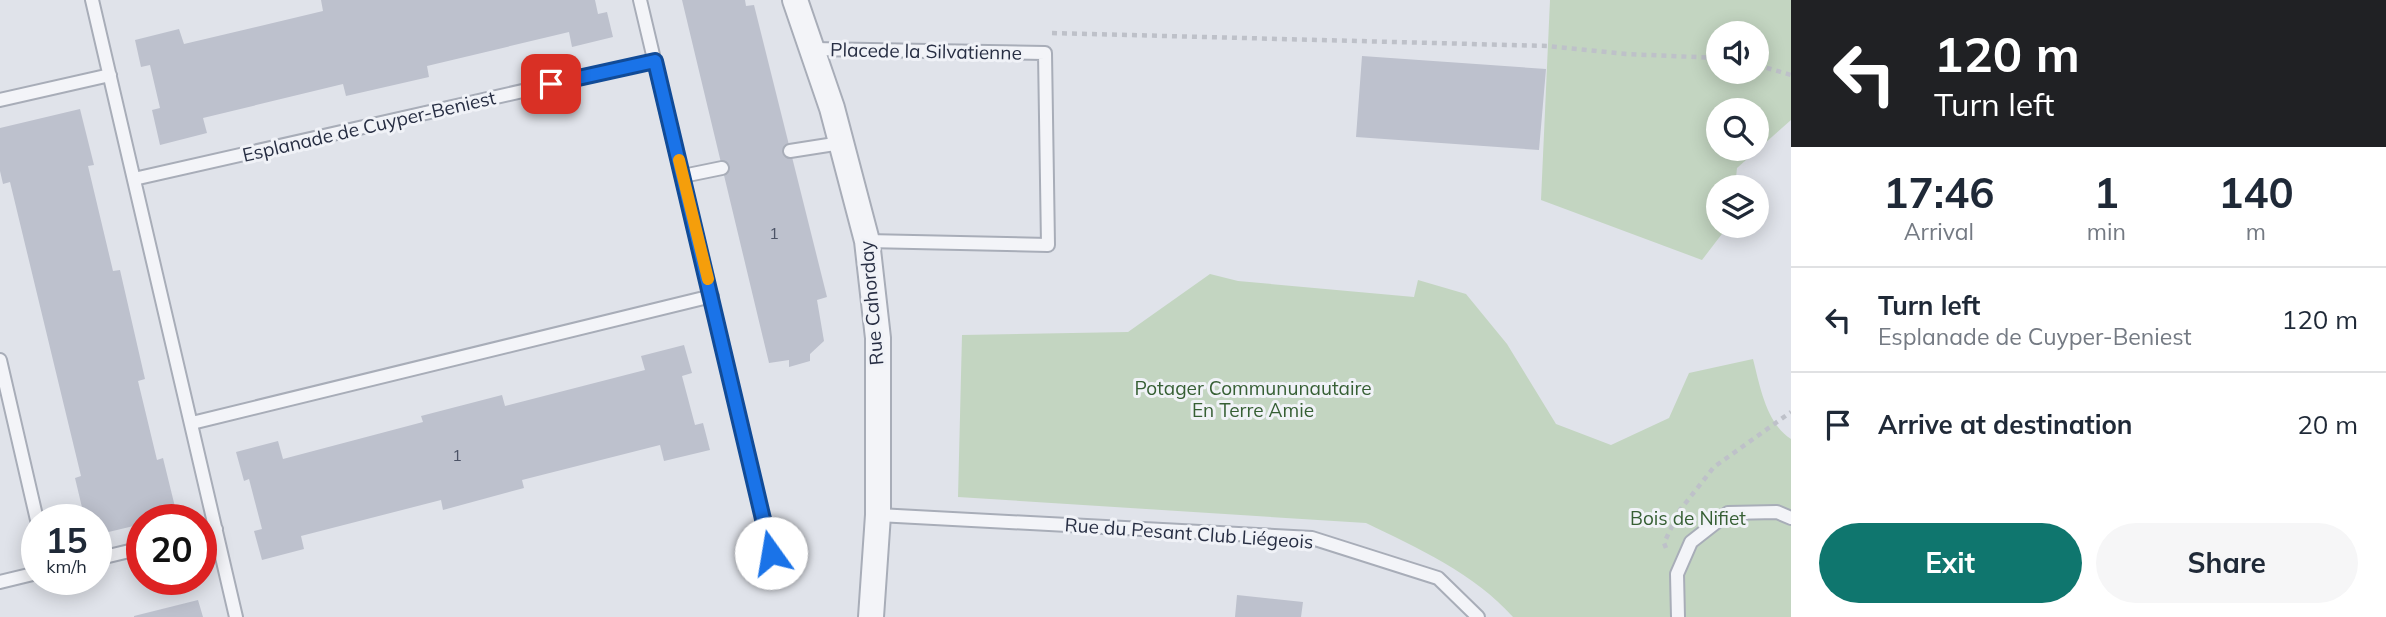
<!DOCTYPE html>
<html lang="en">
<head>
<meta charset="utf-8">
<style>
  body { margin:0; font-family:Mulish,sans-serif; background:#f6f6f7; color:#1f2937; height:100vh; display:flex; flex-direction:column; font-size:26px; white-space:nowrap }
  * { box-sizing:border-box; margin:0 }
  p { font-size:23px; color:#747a83 }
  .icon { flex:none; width:38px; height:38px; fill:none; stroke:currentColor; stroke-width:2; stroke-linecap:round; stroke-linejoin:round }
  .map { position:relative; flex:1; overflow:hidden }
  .sheet { display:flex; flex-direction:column; background:#fff; width:595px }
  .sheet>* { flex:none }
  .hud { background:#202124; color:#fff; overflow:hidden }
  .controls { position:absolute; left:1706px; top:21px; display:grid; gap:14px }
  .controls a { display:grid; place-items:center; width:63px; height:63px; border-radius:50%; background:#fff; box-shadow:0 4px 18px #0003; font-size:35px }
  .speed { position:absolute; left:21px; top:504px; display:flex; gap:14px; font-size:35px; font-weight:700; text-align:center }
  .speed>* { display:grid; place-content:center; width:91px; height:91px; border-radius:50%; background:#fff; box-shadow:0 4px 18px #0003; line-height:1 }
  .speed small { font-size:18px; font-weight:400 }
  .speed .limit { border:10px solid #d22; background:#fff; color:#111 }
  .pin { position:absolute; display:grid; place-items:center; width:60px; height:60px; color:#fff; margin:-30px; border-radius:14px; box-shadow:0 4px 10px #0006 }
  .me { position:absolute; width:77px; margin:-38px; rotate:347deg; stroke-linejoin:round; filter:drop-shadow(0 0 5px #0008) }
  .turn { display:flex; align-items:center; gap:24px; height:147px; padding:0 28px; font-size:32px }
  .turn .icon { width:91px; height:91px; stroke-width:2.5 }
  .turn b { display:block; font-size:49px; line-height:60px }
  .eta { display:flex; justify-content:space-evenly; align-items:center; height:119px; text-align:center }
  .eta b { font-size:42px; font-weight:700; line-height:49px }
  .primary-button { display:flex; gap:14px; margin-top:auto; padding:14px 28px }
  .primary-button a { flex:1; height:80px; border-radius:42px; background:#0f766e; color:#fff; font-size:28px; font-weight:700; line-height:80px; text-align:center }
  .primary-button a+a { background:#f6f6f7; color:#1f2937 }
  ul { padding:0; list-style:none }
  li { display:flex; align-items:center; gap:21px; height:105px; padding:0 28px; border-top:2px solid #e0e1e3 }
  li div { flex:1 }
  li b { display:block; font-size:26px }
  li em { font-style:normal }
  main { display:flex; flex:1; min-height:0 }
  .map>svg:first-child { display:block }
  .green { fill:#c3d5c1; fill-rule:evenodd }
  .building { fill:#bdc1cd }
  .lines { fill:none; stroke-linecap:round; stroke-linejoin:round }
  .lane-casing { stroke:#a8adb8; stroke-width:16 }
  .street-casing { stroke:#a8adb8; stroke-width:28 }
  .path { stroke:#bec1c9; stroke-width:4.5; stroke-dasharray:5 5; stroke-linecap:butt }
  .lane { stroke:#f3f4f8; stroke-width:12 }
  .street { stroke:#f3f4f8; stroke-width:24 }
  .route-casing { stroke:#114b97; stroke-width:18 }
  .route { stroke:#1a73e8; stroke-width:12 }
  .slow { stroke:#f59e0b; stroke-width:12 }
  .labels { text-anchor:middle; stroke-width:6; stroke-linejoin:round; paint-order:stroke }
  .number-label { font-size:16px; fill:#4c5366 }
  .street-label { font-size:19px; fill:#272e43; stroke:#f0f2f7 }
  .park-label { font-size:19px; fill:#365f34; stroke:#f0f2f7 }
</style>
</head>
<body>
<main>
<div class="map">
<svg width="1791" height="617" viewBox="0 0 1791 617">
  <rect width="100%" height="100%" fill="#e0e3ea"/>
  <!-- green -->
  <path class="green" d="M1550 0H1791V120L1737 168 1735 187H1718V226H1728L1702 260 1541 200ZM1718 33H1757V72H1718ZM1718 110H1757V149H1718Z
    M1210 274 1238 281 1414 297 1418 280 1466 294 1507 344 1556 424 1611 445 1669 418 1689 373 1753 359C1760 386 1766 423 1791 439V617H1513C1475 574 1418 548 1366 523L958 497 962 335 1128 332Z"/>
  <!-- building -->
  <path class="building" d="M321 0H595L598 14 607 12 613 37 572 47 569 32 427 66 429 77 346 96 343 84 203 118 207 133 160 145 152 110 160 108 150 65 141 67 135 40 179 29 184 44 323 11Z
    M682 0H745L746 6 754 5 827 297 817 300 824 341 810 354V361L789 367V360L769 363Z
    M1362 56 1546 69 1539 150 1356 137Z
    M80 109 94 165 88 166 113 271 120 270 145 379 138 381 157 460 163 458 177 515 142 520V524L96 535V520H85L75 478 81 476 10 182 3 184 0 171V128Z
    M684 345 692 373 682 376 695 425 703 423 710 450 664 461 660 445 522 480 524 488 443 510 441 500 301 536 304 549 262 560 254 531 262 529 249 479 244 481 236 452 278 441 283 459 423 422 421 416 502 395 505 406 645 370 641 356Z
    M1237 595 1303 602 1301 617H1235Z
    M198 600 203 617H134V616Z"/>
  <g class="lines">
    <defs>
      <path id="lane" d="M92 0 236 617
        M640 0 777 578
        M812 49 1045 53 1048 245 867 241
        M0 100 110 75
        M790 151 841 143
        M683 176 722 168
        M134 179 655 61
        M0 360 37 520
        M192 423 712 296
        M878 515 1312 538 1438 578 1478 617
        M201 533 216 529
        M96 559 142 548
        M0 582 37 573
        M1678 617 1677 574 1691 542 1728 513 1777 512 1791 518"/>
      <path id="street" d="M795 0 832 108 867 241 878 338V515L871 617"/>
    </defs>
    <!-- lane casing -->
    <use href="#lane" class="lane-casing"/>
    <!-- street casing -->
    <use href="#street" class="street-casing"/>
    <!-- path -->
    <path class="path" d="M1052 33 1548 46 1626 54 1718 58
      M1757 65 1791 75
      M1666 548 1664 543 1680 510 1714 467 1791 412"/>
    <!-- lane -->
    <use href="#lane" class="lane"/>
    <!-- street -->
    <use href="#street" class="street"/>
  </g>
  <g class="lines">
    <defs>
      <path id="route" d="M551 84 655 61 771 553"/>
    </defs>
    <!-- route casing -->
    <use href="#route" class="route-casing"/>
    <!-- route -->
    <use href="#route" class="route"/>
    <!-- slow -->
    <path class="slow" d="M679 160 708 279"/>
  </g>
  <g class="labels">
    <!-- number labels -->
    <g class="number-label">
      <text x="774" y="239">1</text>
      <text x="457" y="461">1</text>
    </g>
    <!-- street labels -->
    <g class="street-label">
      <text transform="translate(926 51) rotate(1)" y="7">Placede la Silvatienne</text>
      <text transform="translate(369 126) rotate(-13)" y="7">Esplanade de Cuyper-Beniest</text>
      <text transform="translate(871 303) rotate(-95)" y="7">Rue Cahorday</text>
      <text transform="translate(1189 533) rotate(4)" y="7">Rue du Pesant Club Liégeois</text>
    </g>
    <!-- park labels -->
    <g class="park-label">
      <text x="1253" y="395">Potager Commununautaire<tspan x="1253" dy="22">En Terre Amie</tspan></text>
      <text x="1688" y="525">Bois de Nifiet</text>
    </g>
  </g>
</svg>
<div class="controls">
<a><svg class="icon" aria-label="sound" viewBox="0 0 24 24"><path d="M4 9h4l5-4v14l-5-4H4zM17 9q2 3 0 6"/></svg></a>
<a><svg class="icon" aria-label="search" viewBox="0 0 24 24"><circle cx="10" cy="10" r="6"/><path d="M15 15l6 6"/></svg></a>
<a><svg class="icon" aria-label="layers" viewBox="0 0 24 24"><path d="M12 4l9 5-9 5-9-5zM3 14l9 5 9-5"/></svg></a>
</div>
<div class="speed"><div>15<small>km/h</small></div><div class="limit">20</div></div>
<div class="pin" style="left:551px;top:84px;background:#d93025"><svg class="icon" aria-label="arrive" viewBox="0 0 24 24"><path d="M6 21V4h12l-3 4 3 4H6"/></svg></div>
<svg class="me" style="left:771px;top:553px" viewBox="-20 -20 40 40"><circle r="19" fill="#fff"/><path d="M0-13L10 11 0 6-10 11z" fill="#1a73e8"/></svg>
</div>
<section class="sheet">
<div class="hud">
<div class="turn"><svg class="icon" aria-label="left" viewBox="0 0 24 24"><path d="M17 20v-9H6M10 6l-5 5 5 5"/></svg><div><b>120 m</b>Turn left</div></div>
</div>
<div class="eta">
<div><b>17:46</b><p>Arrival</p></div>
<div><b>1</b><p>min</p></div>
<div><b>140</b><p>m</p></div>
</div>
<ul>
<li><svg class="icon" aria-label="left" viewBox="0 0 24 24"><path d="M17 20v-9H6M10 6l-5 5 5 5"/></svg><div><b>Turn left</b><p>Esplanade de Cuyper-Beniest</p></div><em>120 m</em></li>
<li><svg class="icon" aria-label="arrive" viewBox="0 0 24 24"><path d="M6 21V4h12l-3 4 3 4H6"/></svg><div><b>Arrive at destination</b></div><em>20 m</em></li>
</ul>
<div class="primary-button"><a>Exit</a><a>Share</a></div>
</section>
</main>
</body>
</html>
